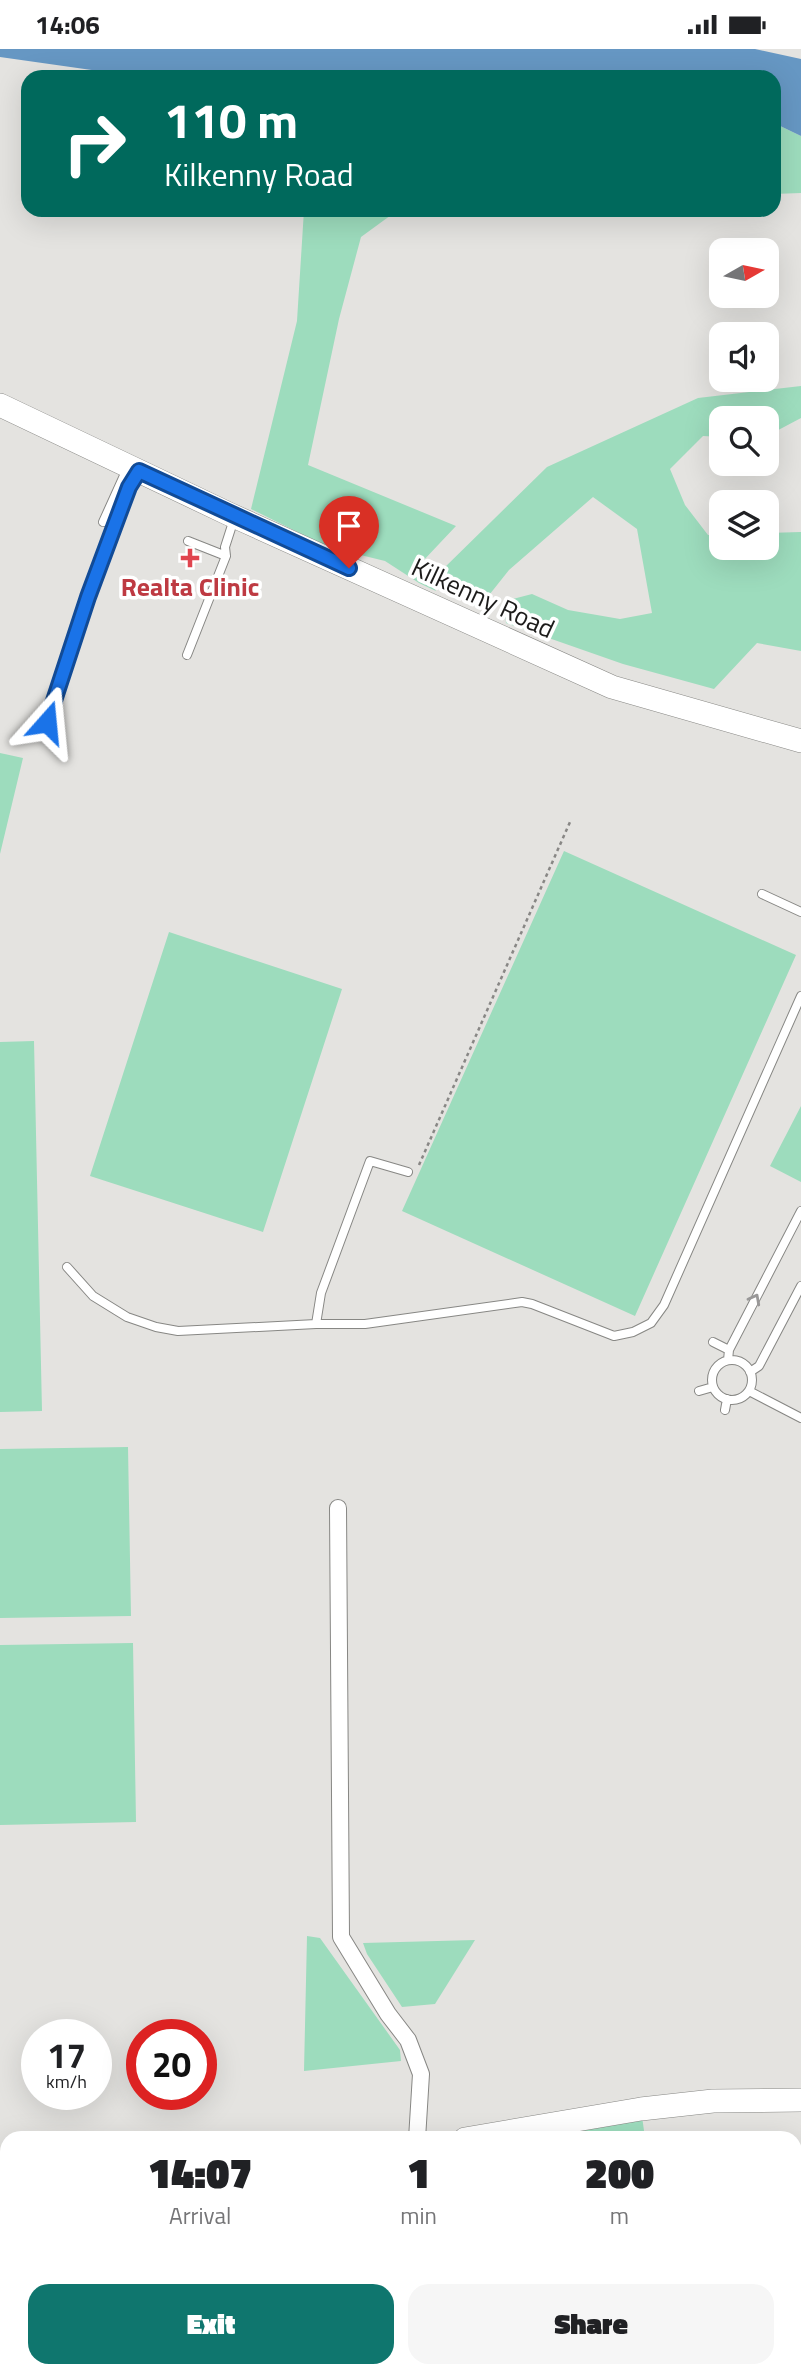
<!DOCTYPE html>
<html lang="en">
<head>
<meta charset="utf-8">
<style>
  body { margin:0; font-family:"Titillium Web",sans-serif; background:#f6f6f6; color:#202124; height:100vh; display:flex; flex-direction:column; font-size:26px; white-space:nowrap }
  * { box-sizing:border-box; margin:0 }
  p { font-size:23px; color:#757577 }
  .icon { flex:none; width:38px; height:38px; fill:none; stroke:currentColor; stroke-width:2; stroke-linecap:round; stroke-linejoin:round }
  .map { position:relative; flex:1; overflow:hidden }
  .panel { position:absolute; left:0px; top:2082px; width:802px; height:247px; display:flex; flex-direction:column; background:#fff; border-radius:21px 21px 0 0; box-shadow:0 7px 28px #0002 }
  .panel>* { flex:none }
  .hud { position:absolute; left:21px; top:21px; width:760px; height:147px; border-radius:21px; box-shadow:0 7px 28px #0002; background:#00695c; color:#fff; overflow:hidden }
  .needle { width:46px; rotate:81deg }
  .controls { position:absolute; left:709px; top:189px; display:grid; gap:14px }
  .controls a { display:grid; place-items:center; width:70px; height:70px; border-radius:14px; background:#fff; box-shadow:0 7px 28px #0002; font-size:35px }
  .speed { position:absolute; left:21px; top:1970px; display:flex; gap:14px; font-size:35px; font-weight:700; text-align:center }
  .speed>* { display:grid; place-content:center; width:91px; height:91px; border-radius:50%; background:#fff; box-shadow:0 7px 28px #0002; line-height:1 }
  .speed small { font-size:18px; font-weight:400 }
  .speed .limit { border:10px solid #d22; background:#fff; color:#111 }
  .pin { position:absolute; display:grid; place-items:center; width:60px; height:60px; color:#fff; margin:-72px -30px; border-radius:50% 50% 50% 0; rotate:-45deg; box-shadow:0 0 7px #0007 }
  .pin .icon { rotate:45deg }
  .me { position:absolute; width:77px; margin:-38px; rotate:18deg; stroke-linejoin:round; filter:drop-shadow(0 0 5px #0008) }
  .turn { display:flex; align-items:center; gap:24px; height:147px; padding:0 28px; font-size:32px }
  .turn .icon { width:91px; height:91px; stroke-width:2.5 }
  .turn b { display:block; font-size:49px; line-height:60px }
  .eta { display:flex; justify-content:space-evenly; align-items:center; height:119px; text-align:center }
  .eta b { font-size:42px; font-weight:800; line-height:49px }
  .primary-button { display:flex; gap:14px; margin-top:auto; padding:14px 28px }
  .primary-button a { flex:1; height:80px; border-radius:21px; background:#0f766e; color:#fff; font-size:28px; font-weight:800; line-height:80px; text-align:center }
  .primary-button a+a { background:#f6f6f6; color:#202124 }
  .status { display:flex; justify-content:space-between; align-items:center; height:49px; padding:0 35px; background:#fff; direction:ltr }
  .status svg { height:19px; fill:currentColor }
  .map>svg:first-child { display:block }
  .green { fill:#9ddcbd }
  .water { fill:#6697c3 }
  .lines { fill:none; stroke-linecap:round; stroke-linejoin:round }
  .lane-casing { stroke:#878784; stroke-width:10 }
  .street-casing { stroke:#878784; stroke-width:18 }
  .secondary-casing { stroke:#878784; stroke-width:24 }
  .path { stroke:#888785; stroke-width:2.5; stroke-dasharray:3.5 3.5; stroke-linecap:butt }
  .lane { stroke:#fff; stroke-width:8 }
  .street { stroke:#fff; stroke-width:16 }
  .secondary { stroke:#fff; stroke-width:23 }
  .oneway { stroke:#999898 }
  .route-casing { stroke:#114b97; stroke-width:18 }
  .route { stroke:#1a73e8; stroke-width:12 }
  .health-dot { fill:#e0444e; stroke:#fff; stroke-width:2.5 }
  .labels { text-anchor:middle; stroke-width:7; stroke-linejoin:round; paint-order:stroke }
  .health-label { font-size:26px; font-weight:bold; fill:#be3a42; stroke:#fff }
  .street-label { font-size:26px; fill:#1c1b1a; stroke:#fff }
</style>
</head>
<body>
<div class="status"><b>14:06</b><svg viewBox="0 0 49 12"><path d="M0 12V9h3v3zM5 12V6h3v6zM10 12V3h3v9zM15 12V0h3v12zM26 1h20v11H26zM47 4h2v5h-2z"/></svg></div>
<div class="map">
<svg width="801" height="2328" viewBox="0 0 801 2328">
  <rect width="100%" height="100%" fill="#e4e3e0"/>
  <!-- green -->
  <path class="green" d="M774 74 801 87V144L774 145Z
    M304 161H398L361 188 339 270 308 416 456 477 422 513 436 542 419 534 385 512 328 498 251 460 297 272Z
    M801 337V369L767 387 766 369H721V388L703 387 670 420 685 456 708 486 721 485V499H766L767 484 801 483V602L757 594 714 640 623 615 506 574 505 561 509 551 532 545 568 561 620 570 652 564 637 480 593 448 509 521 478 560 440 523 547 418 698 349Z
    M0 704 23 709 0 805Z
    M564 802 796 906 635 1267 402 1162Z
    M169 883 342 940 263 1183 90 1127Z
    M34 992 42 1362 0 1363V993Z
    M801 1057V1133L770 1117Z
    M128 1398 131 1567 0 1569V1400Z
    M133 1594 136 1773 0 1776V1596Z
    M307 1887 320 1889 400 2001 401 2012 304 2022Z
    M475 1891 435 1955 402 1958 367 1905 363 1894Z
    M641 2060 645 2089 465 2090Z
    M795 2242 801 2247V2328H404V2322H794Z"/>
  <!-- water -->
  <path class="water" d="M0 0H755L801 10V87L774 74V28H141L0 8Z"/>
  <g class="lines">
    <defs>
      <path id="lane" d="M103 473 127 420
        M188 492 226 507
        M187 606 226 507 225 498 234 470
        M47 673 88 548 129 438 137 425
        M762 845 801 863
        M67 1218 93 1247 127 1268 156 1278 178 1282 316 1275H365L522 1253 532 1255 614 1287 633 1283 651 1274 664 1256 801 947
        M316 1275 321 1244 370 1112 408 1123
        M713 1293 729 1301
        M728 1311 729 1301 801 1162
        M712 1331a20 20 0 1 1 40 0a20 20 0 1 1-40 0Z
        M750 1323 759 1317 801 1237
        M699 1342 713 1338
        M749 1342 801 1369
        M725 1361 727 1350"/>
      <path id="street" d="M338 1459 341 1888 388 1965 408 1991 421 2025 417 2090"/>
      <path id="secondary" d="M0 356 229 465 612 638 801 692
        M465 2090 641 2060 713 2052 801 2051
        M0 2139 7 2137"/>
    </defs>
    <!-- lane casing -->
    <use href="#lane" class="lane-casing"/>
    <!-- street casing -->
    <use href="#street" class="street-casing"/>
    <!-- secondary casing -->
    <use href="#secondary" class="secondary-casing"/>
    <!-- path -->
    <path class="path" d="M419 1116 570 773"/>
    <!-- lane -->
    <use href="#lane" class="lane"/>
    <!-- street -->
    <use href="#street" class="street"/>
    <!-- secondary -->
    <use href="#secondary" class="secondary"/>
  </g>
  <!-- one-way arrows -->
  <defs><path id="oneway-chevron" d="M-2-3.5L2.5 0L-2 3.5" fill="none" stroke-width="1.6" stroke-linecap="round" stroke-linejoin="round" transform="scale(1.75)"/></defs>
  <use class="oneway" href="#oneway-chevron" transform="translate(755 1250) rotate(-62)"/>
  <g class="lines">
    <defs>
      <path id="route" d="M47 673 88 548 129 438 139 422 349 519"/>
    </defs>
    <!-- route casing -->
    <use href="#route" class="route-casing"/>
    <!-- route -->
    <use href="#route" class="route"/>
  </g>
  <!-- markers -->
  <path class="health-dot" d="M186.5 498.5h7v7h7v7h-7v7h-7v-7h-7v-7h7z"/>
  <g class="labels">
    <!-- health labels -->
    <g class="health-label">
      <text x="190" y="547">Realta Clinic</text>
    </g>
    <!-- street labels -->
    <g class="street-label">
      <text transform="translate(483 549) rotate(25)" y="9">Kilkenny Road</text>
    </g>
  </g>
</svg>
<div class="controls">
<a><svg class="needle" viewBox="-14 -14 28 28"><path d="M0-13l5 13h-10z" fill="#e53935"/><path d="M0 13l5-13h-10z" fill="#757577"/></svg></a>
<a><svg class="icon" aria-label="sound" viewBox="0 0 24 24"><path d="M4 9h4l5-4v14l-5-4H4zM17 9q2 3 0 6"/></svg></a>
<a><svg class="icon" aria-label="search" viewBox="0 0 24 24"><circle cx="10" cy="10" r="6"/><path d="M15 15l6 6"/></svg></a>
<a><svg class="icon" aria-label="layers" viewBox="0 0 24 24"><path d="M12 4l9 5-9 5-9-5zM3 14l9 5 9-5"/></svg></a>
</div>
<div class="speed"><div>17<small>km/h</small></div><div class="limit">20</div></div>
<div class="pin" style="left:349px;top:519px;background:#d93025"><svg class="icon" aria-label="arrive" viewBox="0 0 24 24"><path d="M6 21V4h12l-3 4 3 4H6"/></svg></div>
<svg class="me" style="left:47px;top:673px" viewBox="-20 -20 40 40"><path d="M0-17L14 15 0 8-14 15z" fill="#1a73e8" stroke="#fff" stroke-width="4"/></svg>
<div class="hud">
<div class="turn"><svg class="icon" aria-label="right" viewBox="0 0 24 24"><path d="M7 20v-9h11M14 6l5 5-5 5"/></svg><div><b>110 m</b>Kilkenny Road</div></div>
</div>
<section class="panel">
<div class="eta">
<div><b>14:07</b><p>Arrival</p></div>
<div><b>1</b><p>min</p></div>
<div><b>200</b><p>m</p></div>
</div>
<div class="primary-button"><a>Exit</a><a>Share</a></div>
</section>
</div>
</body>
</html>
